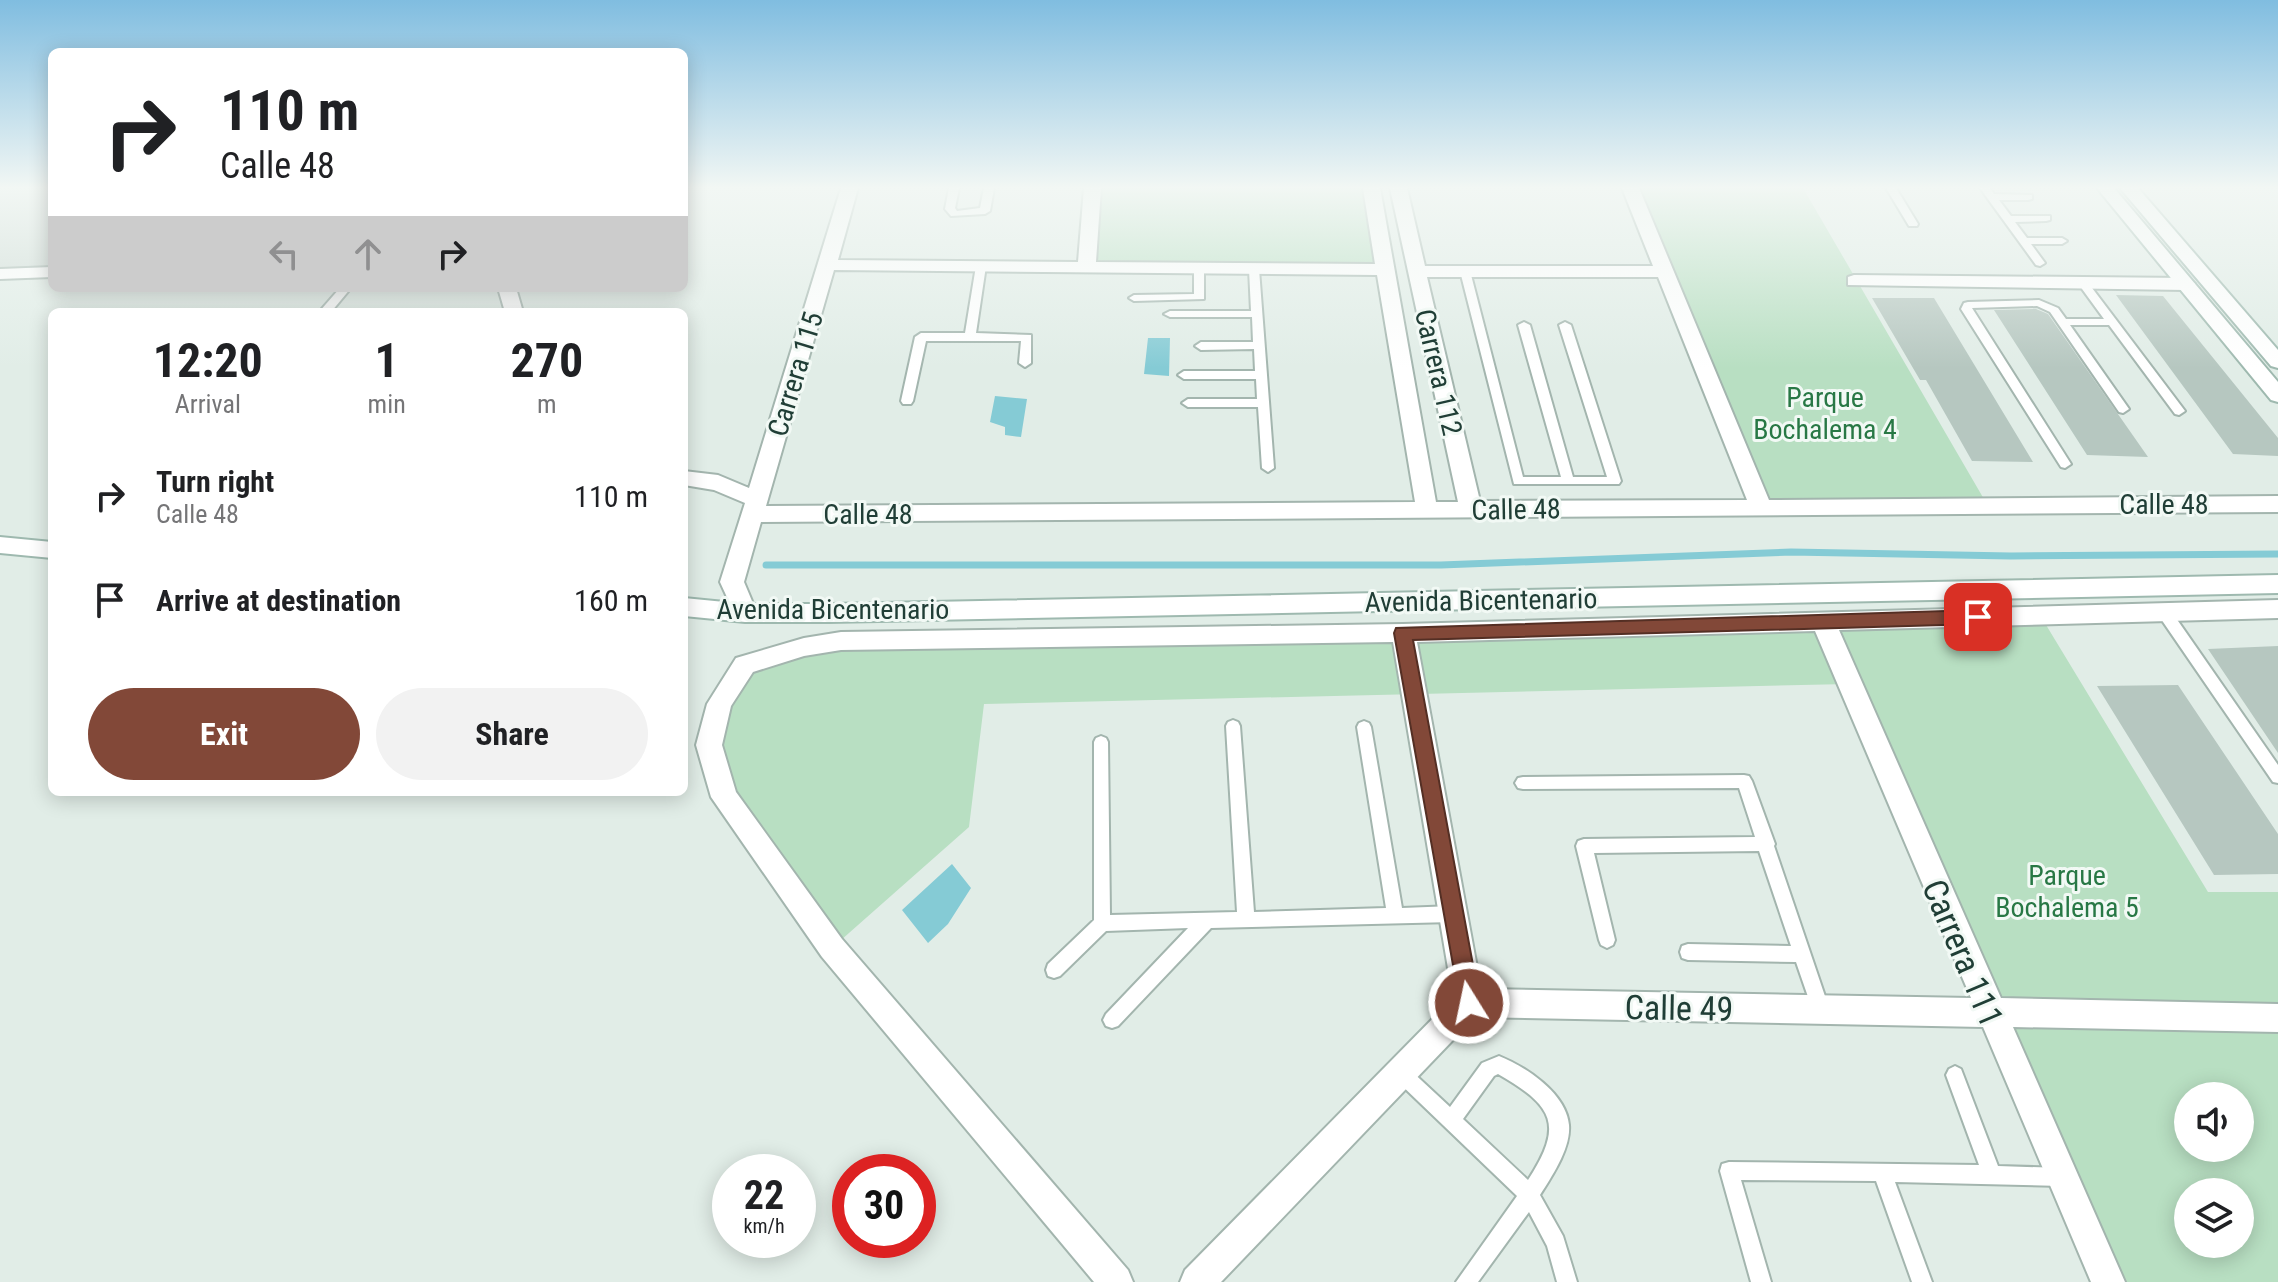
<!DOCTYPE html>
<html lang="en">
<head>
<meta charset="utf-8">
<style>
  body { margin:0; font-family:"Roboto Condensed",sans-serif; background:#f2f2f2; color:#202124; height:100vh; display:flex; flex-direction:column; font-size:30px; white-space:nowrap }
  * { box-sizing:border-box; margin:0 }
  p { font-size:26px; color:#757577 }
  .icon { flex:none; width:44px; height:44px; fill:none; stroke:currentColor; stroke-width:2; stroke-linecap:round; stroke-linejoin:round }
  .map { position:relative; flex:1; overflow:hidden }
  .panel { position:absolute; left:48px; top:308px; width:640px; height:488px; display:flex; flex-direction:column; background:#fff; border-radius:12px; box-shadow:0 4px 20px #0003 }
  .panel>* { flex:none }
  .banner { position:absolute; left:48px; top:48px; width:640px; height:244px; border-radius:12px; box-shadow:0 4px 20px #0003; background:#fff; color:#202124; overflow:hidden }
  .tools { position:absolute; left:2174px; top:1082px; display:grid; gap:16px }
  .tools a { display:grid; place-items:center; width:80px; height:80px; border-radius:50%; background:#fff; box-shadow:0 4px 20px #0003; font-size:40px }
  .speed { position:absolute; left:712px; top:1154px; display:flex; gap:16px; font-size:40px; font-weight:700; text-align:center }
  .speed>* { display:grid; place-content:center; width:104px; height:104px; border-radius:50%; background:#fff; box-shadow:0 4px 20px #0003; line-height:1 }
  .speed small { font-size:20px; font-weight:400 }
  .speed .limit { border:12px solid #d22; background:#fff; color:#111 }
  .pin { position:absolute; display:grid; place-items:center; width:68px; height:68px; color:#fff; margin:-34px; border-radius:16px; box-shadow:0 4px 12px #0006 }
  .me { position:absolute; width:88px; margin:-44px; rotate:350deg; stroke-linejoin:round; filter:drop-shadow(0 0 6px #0008) }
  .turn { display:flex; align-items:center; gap:28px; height:168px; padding:0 40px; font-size:36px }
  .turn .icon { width:104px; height:104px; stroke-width:2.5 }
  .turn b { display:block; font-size:56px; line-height:68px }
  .lanes { display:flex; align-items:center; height:76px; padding:0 40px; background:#0003; justify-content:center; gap:40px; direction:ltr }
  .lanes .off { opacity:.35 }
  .eta { display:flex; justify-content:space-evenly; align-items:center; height:136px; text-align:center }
  .eta b { font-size:48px; font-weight:700; line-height:56px }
  .action { display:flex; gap:16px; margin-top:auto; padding:16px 40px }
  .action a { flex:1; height:92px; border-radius:48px; background:#824838; color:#fff; font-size:32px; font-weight:700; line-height:92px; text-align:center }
  .action a+a { background:#f2f2f2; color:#202124 }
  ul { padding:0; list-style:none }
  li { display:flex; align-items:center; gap:24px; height:104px; padding:0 40px }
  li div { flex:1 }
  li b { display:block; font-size:30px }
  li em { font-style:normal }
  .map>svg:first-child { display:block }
  .built { fill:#cfdcd6 }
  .green { fill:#b8dfc2; fill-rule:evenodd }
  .water { fill:#85cbd5 }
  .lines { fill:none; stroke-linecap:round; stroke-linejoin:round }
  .stream { stroke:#85cbd5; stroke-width:7 }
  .building { fill:#b6c7c0 }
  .lane-casing { stroke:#a3b5ae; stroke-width:4 }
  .street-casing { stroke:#a3b5ae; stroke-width:4 }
  .secondary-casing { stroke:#9eb9af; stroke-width:4 }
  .lane { fill:#fff; fill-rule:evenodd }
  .street { fill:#fff; fill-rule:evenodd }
  .secondary { fill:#fff; fill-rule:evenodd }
  .route { fill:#824838; stroke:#542f24; stroke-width:2 }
  .labels { text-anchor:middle; stroke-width:6; stroke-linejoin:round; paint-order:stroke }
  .street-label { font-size:28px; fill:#203e36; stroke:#f2f9f5 }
  .park-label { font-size:28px; fill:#287845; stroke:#f2f9f5 }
  .near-street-label { font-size:34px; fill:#203e36; stroke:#f2f9f5 }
</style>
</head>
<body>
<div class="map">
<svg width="2278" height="1282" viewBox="0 0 2278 1282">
  <rect width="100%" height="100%" fill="#e1ede7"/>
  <!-- built -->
  <path class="built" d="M0 188H52V272L0 274Z"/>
  <!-- green -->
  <path class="green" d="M1093 188H1371L1385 270 1087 267Z
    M1630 188H1803L1988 506 1761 507Z
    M2040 615 2208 892H2278V1282H2108L1848 684 984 704 969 827 832 948 724 797 719 704 745 665 804 647ZM2188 1096H2240V1148H2188ZM2188 1192H2240V1244H2188Z"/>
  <!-- water -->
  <path class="water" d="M1148 338H1170L1169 376 1144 374Z
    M995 396 1027 399 1021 437 1005 435V427L990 422Z
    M952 864 971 888 948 924 928 943 902 910Z"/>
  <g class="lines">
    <!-- stream -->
    <path class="stream" d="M766 565H1441L1791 552 2011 556 2278 554"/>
  </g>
  <!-- building -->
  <path class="building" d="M2116 295 2163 296 2278 438V456L2233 454Z
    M1872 298H1934L2033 462 1972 461 1926 380H1920Z
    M2036 309 2048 314 2148 457 2087 455 1994 310Z
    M2278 646V753L2208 649Z
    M2178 685 2278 834V874L2214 875 2097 686Z"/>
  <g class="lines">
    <defs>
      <path id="lane" d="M949 188H959L955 208 957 211 980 208 984 188H994L990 211 985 214 951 216 945 209Z
        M1886 188H1896L1918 224 1917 226H1909Z
        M1980 188H1990L1994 194 2032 195V199L2028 200H1999L2011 216H2050V220L2046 221 2015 222 2027 238H2062L2067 241 2062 244H2031L2045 263 2040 266 2036 265Z
        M981 263 986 266 976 333 1031 335V363L1025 367 1019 363 1021 341H926L913 401 911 404H903L901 401 915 337 921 333H965L976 266Z
        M1199 265 1204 268V299L1134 301 1129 298 1134 295 1194 294V268Z
        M1254 266 1259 269 1274 468 1268 472 1262 468 1258 407H1188L1182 403 1188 399H1257L1256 379H1184L1178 375 1184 371H1255L1254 349 1201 350 1195 346 1201 342H1253L1252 317H1170L1164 314 1170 311H1251L1249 269Z
        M1465 268 1470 271 1523 477H1561L1518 325 1524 322 1530 325 1573 477H1607L1559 325 1565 322 1571 325 1621 481 1619 484H1514L1460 271Z
        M2082 279 2086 280 2185 411 2179 415 2175 414 2109 325H2070L2129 409 2123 413 2119 412 2050 312 2037 306 1972 308 2071 464 2065 468 2061 467 1961 309 1964 303 1968 302 2039 300 2058 308 2066 319H2104L2077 282Z
        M340 288H351L331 312H319Z
        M2164 607 2169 608 2278 765V783L2273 782 2159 616 2157 612 2159 608Z
        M1233 720 1238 722 1240 726 1254 912 1386 908 1357 727 1359 723 1364 721 1369 723 1371 727 1402 908 1453 906 1459 909 1461 914 1459 919 1453 922 1211 928 1118 1026 1112 1028 1106 1026 1103 1020 1106 1014 1188 928 1106 931 1060 976 1054 978 1048 976 1046 970 1048 964 1094 920V742L1096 738 1101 736 1106 738 1108 742 1110 915 1237 912 1226 726 1228 722Z
        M1744 775 1749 776 1752 781 1775 844 1774 846 1830 1011 1827 1017 1821 1019 1815 1017 1796 962 1688 960 1682 958 1680 952 1682 946 1688 944 1791 946 1759 851 1594 853 1615 940 1613 945 1607 948 1601 945 1599 940 1576 846 1578 841 1584 839 1755 837 1739 788 1523 789 1518 788 1515 783 1518 778 1523 777Z
        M1499 1056C1526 1067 1566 1093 1569 1125 1571 1148 1552 1176 1540 1195L1563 1236 1577 1282H1557L1547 1246 1529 1212 1478 1282H1456L1517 1196 1395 1079 1392 1073 1395 1067 1401 1064 1407 1067 1450 1107 1482 1063ZM1498 1074C1554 1106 1564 1125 1528 1180L1463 1119 1494 1076Z
        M1955 1066 1961 1069 1998 1166 2062 1168 2069 1170 2071 1177 2069 1184 2062 1186 1895 1182 1932 1282H1912L1876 1181 1741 1180 1771 1282H1751L1720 1171 1722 1164 1729 1162 1979 1165 1946 1075 1949 1069Z"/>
      <path id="street" d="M841 188H858L838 260 1078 262 1084 188H1101L1096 262 1375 264 1363 188H1380L1436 502H1458L1390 188H1407L1425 266H1653L1622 188H1639L1769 500 2278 496V512L761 522 744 582 757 613 753 619H737L720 582 745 503 714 490 684 485V471L718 475 749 488ZM834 270 1377 275 1415 502 766 506ZM1427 277H1658L1747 500 1480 501Z
        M52 267V277L0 279V269Z
        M1854 275 2186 278 2195 284 2186 290 1848 285V277Z
        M498 288H516L523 312H505Z
        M2278 600V618L1839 630 2001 998 2278 1004V1032L2013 1027 2125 1282H2091L1983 1027 1475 1017 1221 1282H1180L1185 1270 1453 998 1393 642 841 650 804 656 753 672 731 706 722 745 736 792 842 939 1128 1270 1133 1282H1094L822 957 711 797 696 745 707 704 736 658 804 638 841 632 1403 624ZM1815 631 1971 998 1481 989 1417 642Z"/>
      <path id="secondary" d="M2097 188H2114L2278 382V402L2271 400Z
        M2120 188H2138L2278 350V368L2271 366Z
        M0 537 52 542V558L0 553Z
        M2278 575V593L829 622H745L684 616V598L745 604H829Z"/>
    </defs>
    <!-- lane casing -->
    <use href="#lane" class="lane-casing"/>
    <!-- street casing -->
    <use href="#street" class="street-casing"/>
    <!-- secondary casing -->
    <use href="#secondary" class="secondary-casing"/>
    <!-- lane -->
    <use href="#lane" class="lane"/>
    <!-- street -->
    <use href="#street" class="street"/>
    <!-- secondary -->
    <use href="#secondary" class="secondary"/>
  </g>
  <!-- sky -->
  <linearGradient id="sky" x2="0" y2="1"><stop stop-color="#80bde0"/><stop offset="0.51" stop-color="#f2f7f4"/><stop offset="1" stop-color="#f2f7f4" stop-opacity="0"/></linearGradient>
  <rect width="2278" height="368" fill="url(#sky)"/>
  <!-- route -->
  <path class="route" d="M1978 610 1987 617 1978 624 1413 640 1480 1003 1477 1010 1469 1013 1461 1010 1394 633 1396 628Z"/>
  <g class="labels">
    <!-- street labels -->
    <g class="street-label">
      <text transform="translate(1439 372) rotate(77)" y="10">Carrera 112</text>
      <text transform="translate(795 374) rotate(-73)" y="10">Carrera 115</text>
      <text x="2164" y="514">Calle 48</text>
      <text transform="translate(1516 509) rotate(-1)" y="10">Calle 48</text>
      <text x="868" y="524">Calle 48</text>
      <text transform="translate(1481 600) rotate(-1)" y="10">Avenida Bicentenario</text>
      <text x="833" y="619">Avenida Bicentenario</text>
    </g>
    <!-- park labels -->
    <g class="park-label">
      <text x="1825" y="407">Parque<tspan x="1825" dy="32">Bochalema 4</tspan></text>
      <text x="2067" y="885">Parque<tspan x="2067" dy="32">Bochalema 5</tspan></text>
    </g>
    <!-- near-street labels -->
    <g class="near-street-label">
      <text transform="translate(1963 953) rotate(67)" y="12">Carrera 111</text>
      <text transform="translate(1679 1008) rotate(1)" y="12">Calle 49</text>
    </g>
  </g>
</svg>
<div class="tools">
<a><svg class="icon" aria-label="sound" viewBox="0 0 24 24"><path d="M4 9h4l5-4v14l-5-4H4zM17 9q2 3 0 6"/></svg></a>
<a><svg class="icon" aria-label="layers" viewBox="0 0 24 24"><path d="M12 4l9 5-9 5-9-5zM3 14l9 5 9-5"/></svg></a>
</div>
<div class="speed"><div>22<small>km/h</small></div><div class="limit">30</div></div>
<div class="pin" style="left:1978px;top:617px;background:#d93025"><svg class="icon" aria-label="arrive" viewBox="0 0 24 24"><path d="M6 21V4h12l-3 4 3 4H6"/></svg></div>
<svg class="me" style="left:1469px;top:1003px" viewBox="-20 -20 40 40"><circle r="17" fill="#824838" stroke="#fff" stroke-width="3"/><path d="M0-11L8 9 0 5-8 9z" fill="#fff"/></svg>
<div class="banner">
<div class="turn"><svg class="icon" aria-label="right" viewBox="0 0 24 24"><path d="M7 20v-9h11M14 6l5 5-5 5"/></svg><div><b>110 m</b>Calle 48</div></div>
<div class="lanes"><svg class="icon off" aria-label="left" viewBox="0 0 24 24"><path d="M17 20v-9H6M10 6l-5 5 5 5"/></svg><svg class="icon off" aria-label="ahead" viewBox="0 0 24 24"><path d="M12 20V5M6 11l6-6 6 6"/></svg><svg class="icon" aria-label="right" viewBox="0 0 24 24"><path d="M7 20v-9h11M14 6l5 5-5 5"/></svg></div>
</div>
<section class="panel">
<div class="eta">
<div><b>12:20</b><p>Arrival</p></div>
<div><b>1</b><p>min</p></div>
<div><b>270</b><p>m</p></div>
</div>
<ul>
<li><svg class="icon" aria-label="right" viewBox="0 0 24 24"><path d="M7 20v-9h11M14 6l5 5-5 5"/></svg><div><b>Turn right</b><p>Calle 48</p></div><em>110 m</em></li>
<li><svg class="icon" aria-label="arrive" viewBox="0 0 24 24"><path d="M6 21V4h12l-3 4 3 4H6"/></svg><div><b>Arrive at destination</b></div><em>160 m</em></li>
</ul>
<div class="action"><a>Exit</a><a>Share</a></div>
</section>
</div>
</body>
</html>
